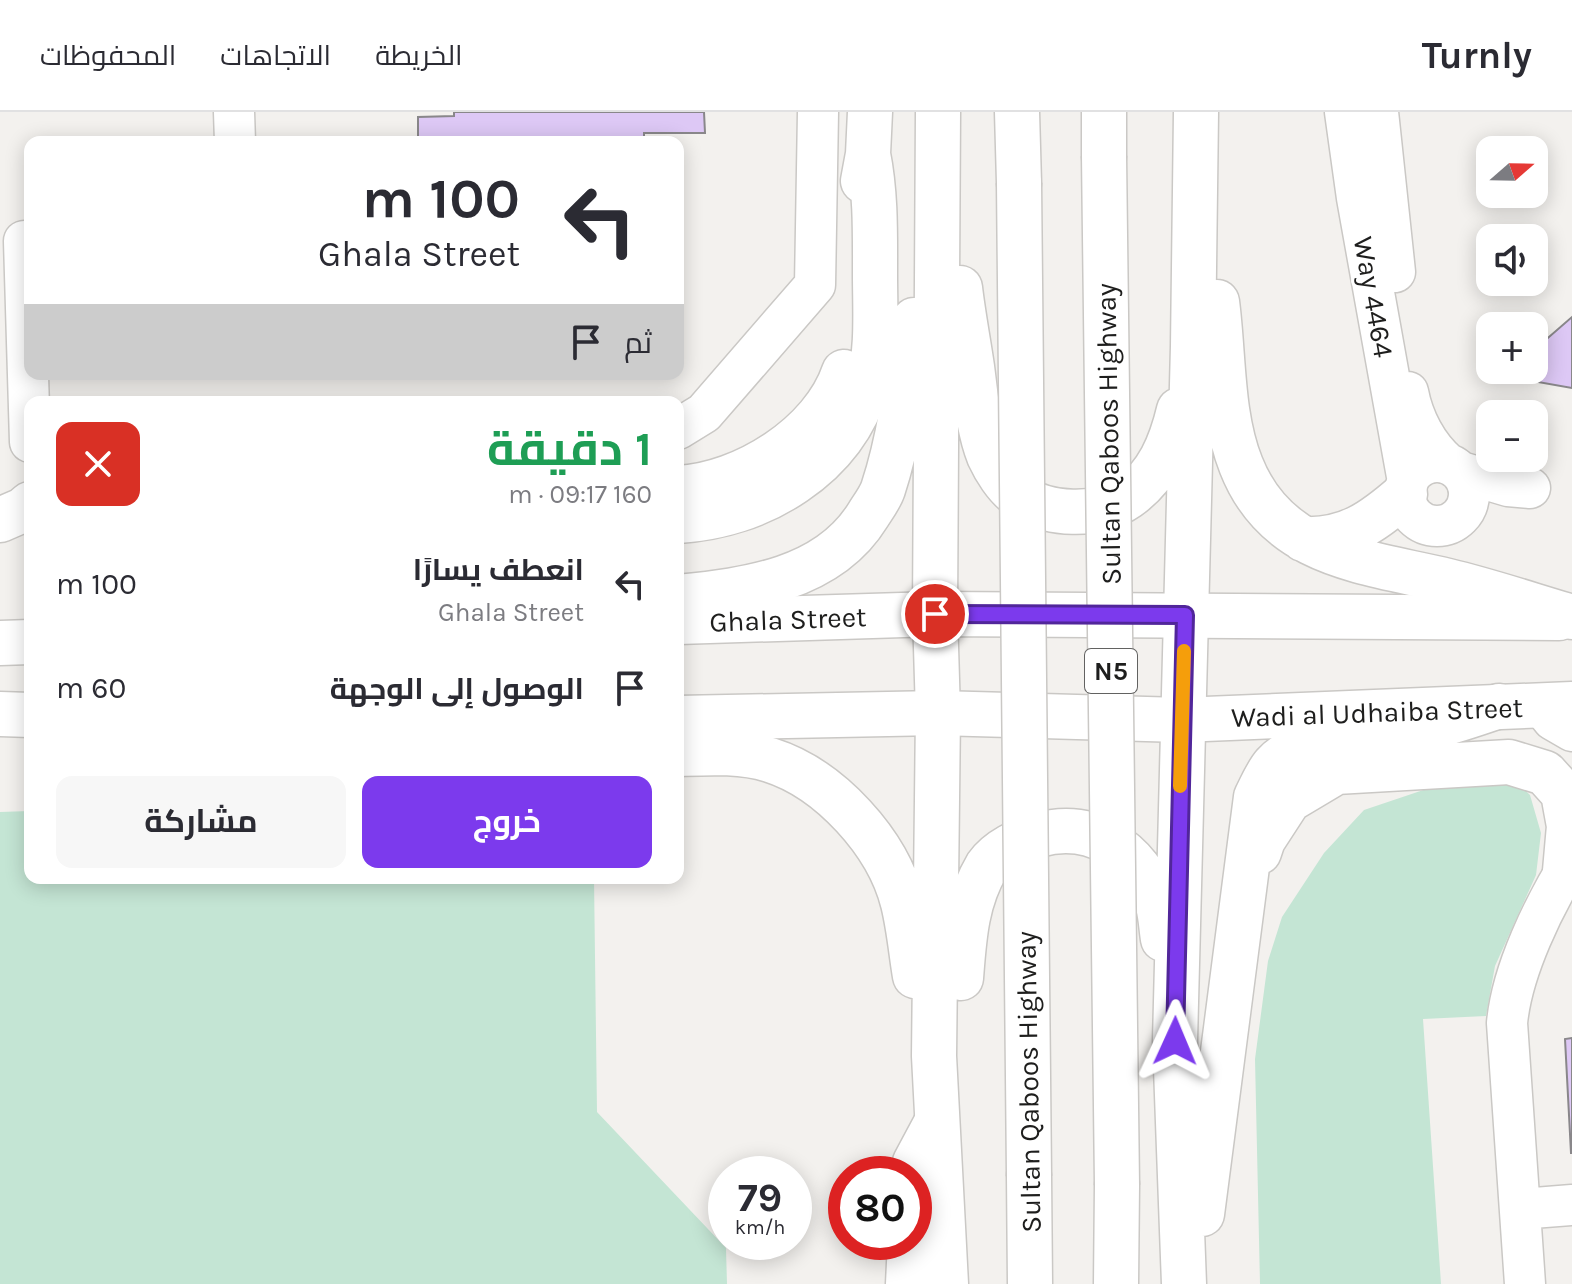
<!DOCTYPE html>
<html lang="ar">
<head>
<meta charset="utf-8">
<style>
  body { margin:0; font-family:Karla,Cairo,sans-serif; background:#f7f7f7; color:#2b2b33; direction:rtl; height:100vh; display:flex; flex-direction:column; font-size:30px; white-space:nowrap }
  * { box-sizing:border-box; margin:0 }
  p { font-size:26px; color:#7c7c81 }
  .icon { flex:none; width:44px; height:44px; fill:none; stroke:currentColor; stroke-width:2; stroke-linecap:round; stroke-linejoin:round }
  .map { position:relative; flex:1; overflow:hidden; direction:ltr }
  .details { position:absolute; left:24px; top:284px; width:660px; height:488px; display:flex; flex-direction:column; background:#fff; border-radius:16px; box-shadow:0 4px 20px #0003; direction:rtl }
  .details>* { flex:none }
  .banner { position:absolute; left:24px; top:24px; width:660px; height:244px; border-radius:16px; box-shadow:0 4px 20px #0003; direction:rtl; background:#fff; color:#2b2b33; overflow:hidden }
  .needle { width:52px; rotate:70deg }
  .buttons { position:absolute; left:1476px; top:24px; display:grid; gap:16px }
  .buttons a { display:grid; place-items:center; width:72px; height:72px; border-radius:16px; background:#fff; box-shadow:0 4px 20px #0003; font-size:40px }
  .speed { position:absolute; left:708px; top:1044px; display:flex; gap:16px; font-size:40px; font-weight:700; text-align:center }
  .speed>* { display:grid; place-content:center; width:104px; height:104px; border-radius:50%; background:#fff; box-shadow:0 4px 20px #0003; line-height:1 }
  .speed small { font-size:20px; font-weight:400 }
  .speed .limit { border:12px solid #d22; background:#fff; color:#111 }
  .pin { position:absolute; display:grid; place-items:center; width:68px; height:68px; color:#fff; margin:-34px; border:4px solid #fff; border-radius:50%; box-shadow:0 2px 8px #0007 }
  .me { position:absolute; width:88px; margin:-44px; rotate:1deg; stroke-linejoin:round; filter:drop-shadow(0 0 6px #0008) }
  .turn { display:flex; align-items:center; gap:28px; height:168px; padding:0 32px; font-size:36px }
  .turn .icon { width:104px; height:104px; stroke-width:2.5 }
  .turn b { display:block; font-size:56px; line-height:68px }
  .then { display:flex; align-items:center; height:76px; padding:0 32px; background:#0003; gap:16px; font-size:30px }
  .round { display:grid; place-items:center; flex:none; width:84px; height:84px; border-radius:16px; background:#f7f7f7 }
  .head { display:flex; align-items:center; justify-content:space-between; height:136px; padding:0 32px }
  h1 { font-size:48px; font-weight:700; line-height:60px; color:#1e9e55 }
  .primary-button { display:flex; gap:16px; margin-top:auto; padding:16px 32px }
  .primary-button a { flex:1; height:92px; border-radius:16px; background:#7c3aed; color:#fff; font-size:32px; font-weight:700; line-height:92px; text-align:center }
  .primary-button a+a { background:#f7f7f7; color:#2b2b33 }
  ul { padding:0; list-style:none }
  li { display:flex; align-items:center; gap:24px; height:104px; padding:0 32px }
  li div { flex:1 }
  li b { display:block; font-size:30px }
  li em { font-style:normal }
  header { display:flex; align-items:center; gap:48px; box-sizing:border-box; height:112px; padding:0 40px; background:#fff; border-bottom:2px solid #e1e1e2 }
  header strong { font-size:38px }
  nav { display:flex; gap:44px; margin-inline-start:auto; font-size:28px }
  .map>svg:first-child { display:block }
  .green { fill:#c4e5d4 }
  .building { fill:#ddc8f5; stroke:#89878a; stroke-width:2 }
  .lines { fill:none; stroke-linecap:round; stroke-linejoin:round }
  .minor-casing { stroke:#cac8c5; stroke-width:43 }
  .major-casing { stroke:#cac8c5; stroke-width:47 }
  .highway-casing { stroke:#cac8c5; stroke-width:47 }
  .minor { stroke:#fff; stroke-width:40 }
  .major { stroke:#fff; stroke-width:44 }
  .highway { stroke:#fff; stroke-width:44 }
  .highway-bridge-casing { stroke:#cac8c5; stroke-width:47; stroke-linecap:butt }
  .highway-bridge { stroke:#fff; stroke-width:44 }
  .route-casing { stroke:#51269a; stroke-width:20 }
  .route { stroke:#7c3aed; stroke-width:14 }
  .slow { stroke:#f59e0b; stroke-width:14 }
  .labels { text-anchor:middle; stroke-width:6; stroke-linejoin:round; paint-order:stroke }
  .shield { fill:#fff; stroke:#626261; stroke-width:2 }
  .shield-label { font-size:26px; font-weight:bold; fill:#1e1e1d }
  .street-label { font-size:28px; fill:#1e1e1d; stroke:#fff }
</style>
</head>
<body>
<header>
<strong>Turnly</strong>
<nav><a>الخريطة</a><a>الاتجاهات</a><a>المحفوظات</a></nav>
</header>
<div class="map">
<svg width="1572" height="1172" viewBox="0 0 1572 1172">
  <rect width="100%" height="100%" fill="#f3f1ee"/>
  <!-- green -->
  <path class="green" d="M1511 665 1530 683 1541 721 1536 763 1495 854 1486 904 1423 907 1441 1172H1260L1255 947 1268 849 1282 805 1324 741 1364 698 1459 666Z
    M30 699V766H594L597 1000 726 1136 727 1172H0V700Z"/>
  <!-- building -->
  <path class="building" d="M454 0H704L705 21H644V30H418V5L454 4Z
    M1572 205V276L1505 264 1512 258H1534V238Z
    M1572 926V1041H1571L1565 927Z"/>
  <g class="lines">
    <defs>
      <path id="minor" d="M234 0 235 30
        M1345 0 1357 86 1408 370
        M1378 0 1395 160
        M30 129H24L30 330
        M1408 280C1413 307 1427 334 1448 352
        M678 317 704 301 815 173 818 0
        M1405 382a32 32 0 1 1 64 0a32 32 0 1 1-64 0Z
        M1461 360 1508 374 1530 376
        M1541 593 1553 608 1572 619
        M912 1062 913 1050 936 1007
        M1520 1097 1572 1093
        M906 1172 908 1130
        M1525 1172 1507 911C1512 858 1544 793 1572 748"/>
      <path id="major" d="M863 69 868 42 870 0
        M678 376C743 373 823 323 844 260
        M0 408 23 398 30 392
        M678 409C761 404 843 356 868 272 878 238 875 199 875 163 875 122 876 82 868 42
        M678 510 935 502 1559 506
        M0 531 30 530
        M0 602 30 603
        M678 606 938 601 1181 608 1572 592"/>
      <path id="highway" d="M938 0 935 502 938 601 934 944 946 1172
        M1017 0 1019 71
        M1104 0V44
        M960 176C963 202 968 228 972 255 976 285 978 316 989 344 995 357 1006 375 1018 383 1047 404 1098 406 1128 385 1158 364 1171 332 1179 298
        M1217 190C1224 243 1221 303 1241 353 1277 445 1365 449 1448 469 1490 479 1531 493 1572 505
        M1303 427C1347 429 1373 410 1405 382
        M678 485C747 478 828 468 868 403 873 395 880 386 883 377 901 323 907 264 914 208
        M678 642C708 641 741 639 770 648 830 667 888 731 903 791 909 815 911 840 915 864
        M1259 740 1263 728 1289 688 1336 660 1509 650 1545 661 1563 681 1569 714 1565 759
        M961 866C964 827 966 789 987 754 998 738 1020 728 1038 723 1093 708 1138 738 1157 791 1161 802 1161 815 1163 827
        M1029 1064 1030 1172
        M1202 1102 1256 685C1261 675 1267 661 1274 653 1307 617 1384 626 1428 616 1452 610 1476 602 1499 594
        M1116 1172 1117 1073
        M1184 1172 1175 929 1193 234 1196 0"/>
    </defs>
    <!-- minor casing -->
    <use href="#minor" class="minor-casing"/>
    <!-- major casing -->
    <use href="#major" class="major-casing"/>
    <!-- highway casing -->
    <use href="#highway" class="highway-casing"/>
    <!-- minor -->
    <use href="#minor" class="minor"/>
    <!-- major -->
    <use href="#major" class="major"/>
    <!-- highway -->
    <use href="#highway" class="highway"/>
    <defs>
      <path id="highway-bridge" d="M1104 44 1117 1073
        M1019 71 1029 1064"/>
    </defs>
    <!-- highway-bridge casing -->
    <use href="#highway-bridge" class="highway-bridge-casing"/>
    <!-- highway-bridge -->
    <use href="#highway-bridge" class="highway-bridge"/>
  </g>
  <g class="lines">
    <defs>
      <path id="route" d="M935 502 1185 503 1175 929"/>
    </defs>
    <!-- route casing -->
    <use href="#route" class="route-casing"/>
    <!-- route -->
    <use href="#route" class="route"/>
    <!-- slow -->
    <path class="slow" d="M1180 674 1184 539"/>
  </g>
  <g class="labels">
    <!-- shield labels -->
    <rect class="shield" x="1085" y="537" width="52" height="44" rx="6"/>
    <g class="shield-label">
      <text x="1111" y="568">N5</text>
    </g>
    <!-- street labels -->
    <g class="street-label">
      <text transform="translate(1374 185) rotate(80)" y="10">Way 4464</text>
      <text transform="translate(1108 322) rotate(-91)" y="10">Sultan Qaboos Highway</text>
      <text transform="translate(788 507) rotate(-2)" y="10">Ghala Street</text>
      <text transform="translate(1377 600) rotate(-2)" y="10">Wadi al Udhaiba Street</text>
      <text transform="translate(1028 970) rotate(-91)" y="10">Sultan Qaboos Highway</text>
    </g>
  </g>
</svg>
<div class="buttons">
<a><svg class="needle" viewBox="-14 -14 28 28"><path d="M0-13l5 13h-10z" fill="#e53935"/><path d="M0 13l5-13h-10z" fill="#7c7c81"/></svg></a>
<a><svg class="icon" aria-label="sound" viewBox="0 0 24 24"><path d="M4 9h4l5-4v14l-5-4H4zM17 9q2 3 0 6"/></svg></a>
<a>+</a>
<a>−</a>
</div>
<div class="speed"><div>79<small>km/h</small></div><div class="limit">80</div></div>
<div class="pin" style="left:935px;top:502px;background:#d93025"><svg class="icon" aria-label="arrive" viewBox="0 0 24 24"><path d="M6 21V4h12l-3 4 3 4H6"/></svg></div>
<svg class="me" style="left:1175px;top:929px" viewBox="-20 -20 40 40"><path d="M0-17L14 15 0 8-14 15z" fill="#7c3aed" stroke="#fff" stroke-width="4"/></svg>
<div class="banner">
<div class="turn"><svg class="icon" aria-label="left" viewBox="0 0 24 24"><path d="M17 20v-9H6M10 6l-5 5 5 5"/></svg><div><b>100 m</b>Ghala Street</div></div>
<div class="then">ثم<svg class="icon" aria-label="arrive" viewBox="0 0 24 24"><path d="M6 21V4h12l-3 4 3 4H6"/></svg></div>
</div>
<section class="details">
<div class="head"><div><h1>1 دقيقة</h1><p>160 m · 09:17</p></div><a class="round" style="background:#d93025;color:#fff"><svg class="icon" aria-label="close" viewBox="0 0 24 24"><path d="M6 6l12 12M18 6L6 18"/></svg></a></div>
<ul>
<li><svg class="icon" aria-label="left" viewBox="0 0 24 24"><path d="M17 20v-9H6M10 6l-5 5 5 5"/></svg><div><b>انعطف يسارًا</b><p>Ghala Street</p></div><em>100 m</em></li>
<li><svg class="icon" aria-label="arrive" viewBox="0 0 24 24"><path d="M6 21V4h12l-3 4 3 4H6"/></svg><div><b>الوصول إلى الوجهة</b></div><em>60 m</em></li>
</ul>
<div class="primary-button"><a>خروج</a><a>مشاركة</a></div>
</section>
</div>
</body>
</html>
